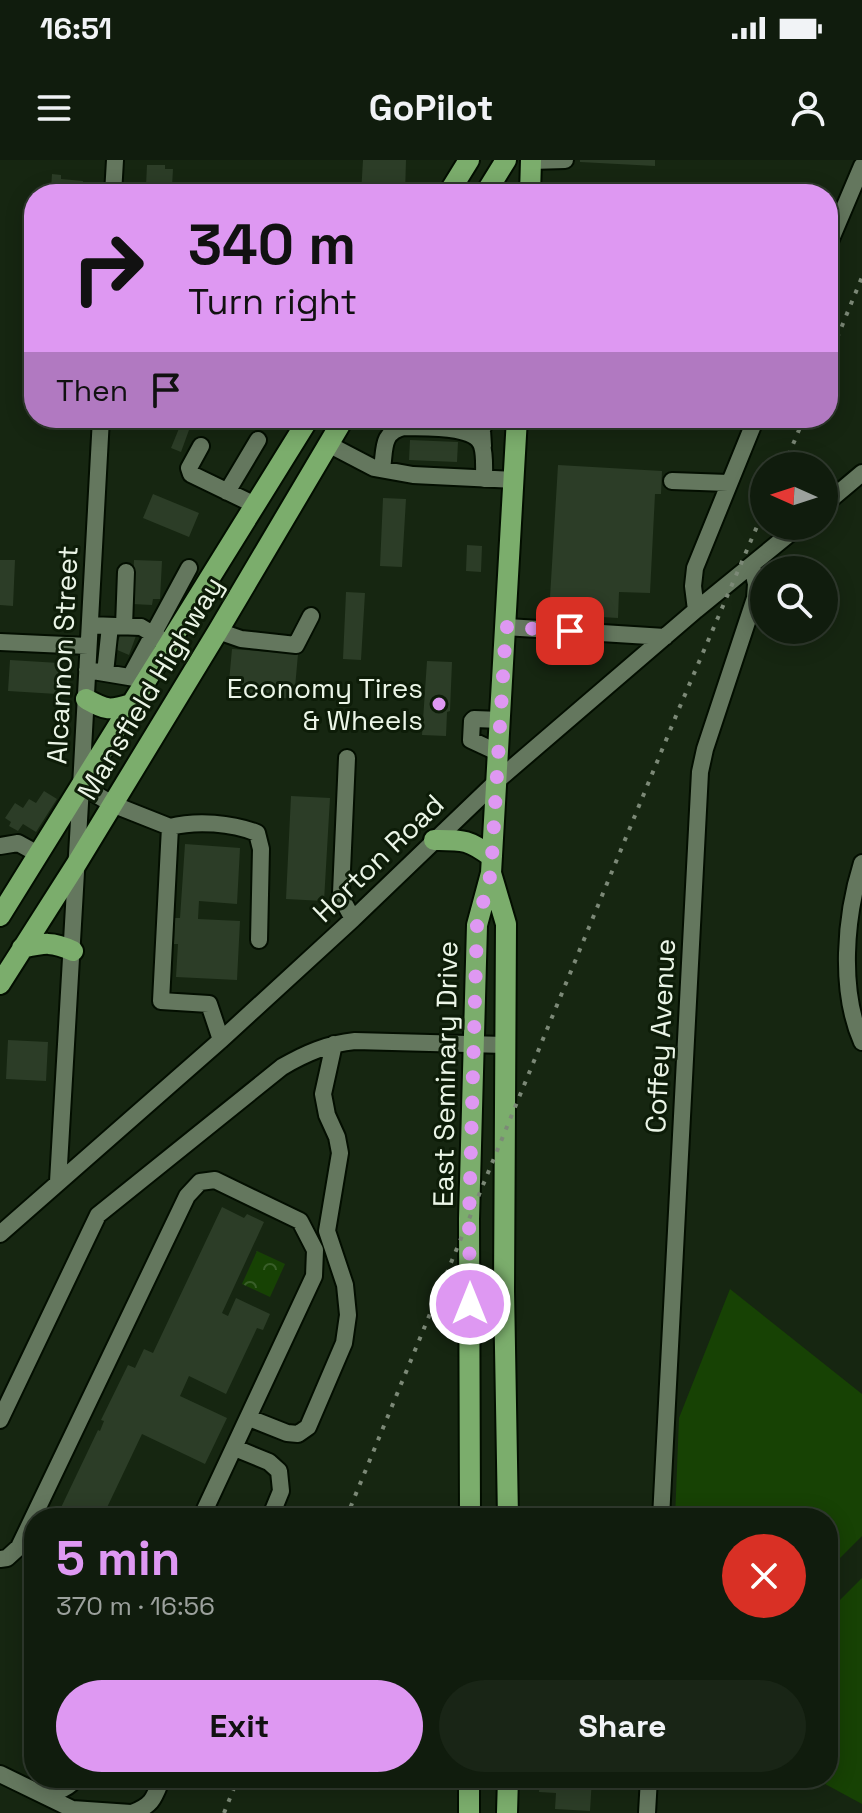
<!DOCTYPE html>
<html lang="en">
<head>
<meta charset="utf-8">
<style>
  body { margin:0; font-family:"Space Grotesk",sans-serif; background:#192516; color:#f1f3f6; height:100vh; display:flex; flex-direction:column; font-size:30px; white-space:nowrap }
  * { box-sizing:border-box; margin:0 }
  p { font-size:26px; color:#9ca19d }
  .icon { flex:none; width:44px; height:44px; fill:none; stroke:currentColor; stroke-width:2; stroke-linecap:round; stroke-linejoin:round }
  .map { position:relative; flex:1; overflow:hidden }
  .panel { position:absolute; left:24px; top:1348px; width:814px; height:280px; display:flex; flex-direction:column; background:#101c0d; border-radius:32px; box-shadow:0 4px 20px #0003,0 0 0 2px #303a2e }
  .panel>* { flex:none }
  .top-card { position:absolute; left:24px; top:24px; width:814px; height:244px; border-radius:32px; box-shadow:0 4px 20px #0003,0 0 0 2px #303a2e; background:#de98f2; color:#111; overflow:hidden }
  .needle { width:52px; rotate:273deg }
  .tools { position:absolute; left:750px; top:292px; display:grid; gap:16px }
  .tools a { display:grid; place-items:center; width:88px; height:88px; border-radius:50%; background:#101c0d; box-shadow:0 4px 20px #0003,0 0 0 2px #303a2e; font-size:40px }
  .pin { position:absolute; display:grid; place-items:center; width:68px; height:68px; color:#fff; margin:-34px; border-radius:16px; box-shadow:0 4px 12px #0006 }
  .me { position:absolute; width:88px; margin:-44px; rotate:0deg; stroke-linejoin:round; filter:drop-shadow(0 0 6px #0008) }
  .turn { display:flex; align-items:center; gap:28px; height:168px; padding:0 32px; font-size:36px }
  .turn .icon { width:104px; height:104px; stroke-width:2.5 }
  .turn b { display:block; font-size:56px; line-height:68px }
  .then { display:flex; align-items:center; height:76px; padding:0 32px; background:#0003; gap:16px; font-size:30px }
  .round { display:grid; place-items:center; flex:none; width:84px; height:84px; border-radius:42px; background:#192516 }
  .head { display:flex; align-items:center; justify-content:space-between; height:136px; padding:0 32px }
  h1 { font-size:48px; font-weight:800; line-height:60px; color:#de98f2 }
  .primary-button { display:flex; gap:16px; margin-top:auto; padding:16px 32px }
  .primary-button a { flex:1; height:92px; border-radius:48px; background:#de98f2; color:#111; font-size:32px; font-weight:800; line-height:92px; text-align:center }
  .primary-button a+a { background:#192516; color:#f1f3f6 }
  .status { display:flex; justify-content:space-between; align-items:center; height:56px; padding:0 40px; background:#101c0d; direction:ltr }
  .status svg { height:22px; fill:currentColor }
  header { display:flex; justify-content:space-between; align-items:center; height:104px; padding:0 32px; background:#101c0d; font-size:36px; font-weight:800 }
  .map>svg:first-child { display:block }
  .park { fill:url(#park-crowns) }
  .garden { fill:#174204 }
  .building { fill:#2c3d27 }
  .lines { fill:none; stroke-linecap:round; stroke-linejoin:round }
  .minor-casing { stroke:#030e00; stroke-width:20 }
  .major-casing { stroke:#030e00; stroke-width:24 }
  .minor { stroke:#64775e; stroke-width:16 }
  .major { stroke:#7bad6c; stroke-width:20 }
  .rail { stroke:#7c8977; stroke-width:4; stroke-dasharray:4 8; stroke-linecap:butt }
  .route { stroke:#de98f2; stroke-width:14; stroke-dasharray:0 25.2 }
  .poi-dot { fill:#de98f2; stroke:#0d1c08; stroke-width:3 }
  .labels { text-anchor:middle; stroke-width:6; stroke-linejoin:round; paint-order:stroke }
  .street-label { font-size:28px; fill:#ebf5e7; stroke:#0d1c08 }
  .poi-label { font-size:28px; fill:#ebf5e7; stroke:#0d1c08; text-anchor:end }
</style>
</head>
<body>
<div class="status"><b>16:51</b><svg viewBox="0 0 49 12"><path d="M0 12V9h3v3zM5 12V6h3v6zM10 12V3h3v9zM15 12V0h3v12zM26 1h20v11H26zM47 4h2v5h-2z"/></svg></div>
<header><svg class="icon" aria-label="menu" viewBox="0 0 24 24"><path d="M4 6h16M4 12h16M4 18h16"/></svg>GoPilot<svg class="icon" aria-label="person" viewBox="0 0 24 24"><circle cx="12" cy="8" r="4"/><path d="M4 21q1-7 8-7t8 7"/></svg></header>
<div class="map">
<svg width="862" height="1653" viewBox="0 0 862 1653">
  <defs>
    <pattern id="park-crowns" width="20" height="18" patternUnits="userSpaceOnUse" patternTransform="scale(2)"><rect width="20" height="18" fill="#174204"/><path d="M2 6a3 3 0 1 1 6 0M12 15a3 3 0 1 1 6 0" fill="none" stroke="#395e29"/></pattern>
  </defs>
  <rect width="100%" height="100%" fill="#162611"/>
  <!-- park -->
  <path class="park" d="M257 1091 285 1104 270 1137 242 1124Z"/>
  <!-- garden -->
  <path class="garden" d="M730 1129 862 1234V1376L828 1410V1358H675L679 1258Z
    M862 1418V1644L814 1618H828V1452Z"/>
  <!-- building -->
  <path class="building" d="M363 0H406L405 34H361Z
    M580 0H655V6L580 2Z
    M147 5H165V9H173L172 27 166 26V33H153V26H146Z
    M52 14 61 15V19L83 21 82 31H80L79 34H42V28L51 29Z
    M180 266 189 270 181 292 171 288Z
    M410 280 458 282 457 302 409 300Z
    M558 305 662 311 661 334H655L650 433 619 432 618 458 549 454Z
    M153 334 199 353 189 377 143 358Z
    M383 338 406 339 402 407 380 406Z
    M467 385 482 386 481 412 466 411Z
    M0 400H15L13 446 0 445Z
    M134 400 162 401 160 439H153L152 445 132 444Z
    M346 432 365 433 361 500 343 499Z
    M123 468 137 473 129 495 115 489Z
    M232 489 298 494 294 539 228 533Z
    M10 500 59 503 57 534 8 531Z
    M427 501 452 502 450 551 447 552 446 576 422 575Z
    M44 631 57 639 36 672 23 664 18 671 9 666 11 662 5 658 15 643 23 648 29 639 36 643Z
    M291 636 330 638 324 741 286 739Z
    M185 684 240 688 237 744 199 741 198 759 240 761 237 820 176 817 178 784H174L175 758H180Z
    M8 880 48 882 46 921 6 919Z
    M222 1047 244 1058 247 1054 264 1062 222 1153 228 1156 236 1138 270 1154 263 1170 257 1168 226 1234 189 1216 180 1236 227 1258 205 1304 142 1274 102 1358H56L98 1270 100 1271 104 1261 101 1260 128 1205 135 1208 144 1189 153 1193Z
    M540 1618H592L590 1651 555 1649 556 1633 539 1632Z"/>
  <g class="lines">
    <defs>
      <path id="minor" d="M531 1 565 0
        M113 34 115 0
        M828 86 862 6
        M328 284 374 308 413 315 514 320
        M201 286 189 308 191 314 255 345
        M483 286 482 270 486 258
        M382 309C385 290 381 272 404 267 423 268 476 264 482 286 485 295 484 308 484 319
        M672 321 728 323
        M227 332 258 280
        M824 345 862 313
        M696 450 693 426 695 408 756 258
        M90 465 141 467 161 479
        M124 466 126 412
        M506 467 665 477
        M218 471 241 479 296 485 311 456
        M0 482 88 486
        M87 510 141 519
        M105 513 110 466
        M130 517 189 408
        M499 593 471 580 472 561 474 559 501 560
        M347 598 341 733 342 739 353 759
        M80 625 112 644 170 667 161 841 209 844 221 880
        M170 667C197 660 232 663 257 673L261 689 259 780
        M0 686 18 683 38 694
        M862 703C845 757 839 830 862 882
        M58 1022C74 767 87 513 101 258
        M0 1074 221 880 353 759 498 620 696 450 799 366
        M249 1258 287 1273 298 1274 308 1267 344 1183 348 1155 345 1125 327 1071 340 993 337 977 327 955 323 934 334 884
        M0 1260 98 1055 282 907C306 893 327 884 355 881L505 885
        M235 1288 269 1302 279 1311 281 1331 270 1358
        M661 1358 700 612 705 589 755 438 756 424 752 406
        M0 1399 7 1398 19 1387 187 1036 200 1022 215 1020 300 1061 315 1090 314 1116 201 1358
        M0 1614 72 1649 131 1653
        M44 1635C55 1632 70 1629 75 1618
        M132 1653C153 1645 154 1638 162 1618
        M647 1653 649 1618"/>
      <path id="major" d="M448 34 469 0
        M485 34 506 0
        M497 34H510
        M530 34 531 0
        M86 539C107 550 108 551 131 544
        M434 680C463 680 468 679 492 697
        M491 713 506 764 504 1131 508 1358
        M0 756 309 258
        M22 788C44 783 52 781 73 791
        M0 824 77 703 218 471 344 258
        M470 1358 469 1059 477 765 491 713 517 258
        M469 1653V1618
        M507 1653 508 1618"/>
    </defs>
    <!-- minor casing -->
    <use href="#minor" class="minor-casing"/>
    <!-- major casing -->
    <use href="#major" class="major-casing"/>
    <!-- minor -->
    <use href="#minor" class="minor"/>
    <!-- major -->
    <use href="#major" class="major"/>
    <!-- rail -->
    <path class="rail" d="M828 200 862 117
      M784 306 804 258
      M346 1358 678 551 764 350
      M224 1653 238 1618"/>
  </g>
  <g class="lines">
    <!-- route -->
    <path class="route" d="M470 1144 469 1059 477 765 491 713 506 467 570 471"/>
  </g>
  <!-- markers -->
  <circle class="poi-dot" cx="439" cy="544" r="8"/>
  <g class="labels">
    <!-- street labels -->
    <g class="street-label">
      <text transform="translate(62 495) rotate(-87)" y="10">Alcannon Street</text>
      <text transform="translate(150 528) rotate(-59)" y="10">Mansfield Highway</text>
      <text transform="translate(378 698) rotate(-44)" y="10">Horton Road</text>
      <text transform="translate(660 876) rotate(-87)" y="10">Coffey Avenue</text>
      <text transform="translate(445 914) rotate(-89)" y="10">East Seminary Drive</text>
    </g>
    <!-- poi labels -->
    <g class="poi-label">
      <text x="423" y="538">Economy Tires<tspan x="423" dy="32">&amp; Wheels</tspan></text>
    </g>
  </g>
</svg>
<div class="tools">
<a><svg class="needle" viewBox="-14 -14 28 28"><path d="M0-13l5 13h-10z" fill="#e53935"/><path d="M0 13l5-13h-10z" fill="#9ca19d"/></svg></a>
<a><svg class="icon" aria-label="search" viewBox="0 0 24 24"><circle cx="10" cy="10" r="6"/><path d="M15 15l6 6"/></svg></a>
</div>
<div class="pin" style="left:570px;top:471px;background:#d93025"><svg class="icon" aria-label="arrive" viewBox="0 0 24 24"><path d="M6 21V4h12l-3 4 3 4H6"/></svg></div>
<svg class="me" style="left:470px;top:1144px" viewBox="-20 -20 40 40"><circle r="17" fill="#de98f2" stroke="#fff" stroke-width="3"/><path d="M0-11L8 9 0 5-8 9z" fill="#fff"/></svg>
<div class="top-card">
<div class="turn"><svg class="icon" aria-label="right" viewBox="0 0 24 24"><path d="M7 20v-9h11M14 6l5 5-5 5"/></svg><div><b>340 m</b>Turn right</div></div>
<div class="then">Then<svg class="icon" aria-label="arrive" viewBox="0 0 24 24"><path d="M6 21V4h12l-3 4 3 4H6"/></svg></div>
</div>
<section class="panel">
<div class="head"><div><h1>5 min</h1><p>370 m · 16:56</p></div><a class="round" style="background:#d93025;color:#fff"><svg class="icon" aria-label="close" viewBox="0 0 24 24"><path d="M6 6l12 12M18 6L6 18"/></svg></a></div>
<div class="primary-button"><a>Exit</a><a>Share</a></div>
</section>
</div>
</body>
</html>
